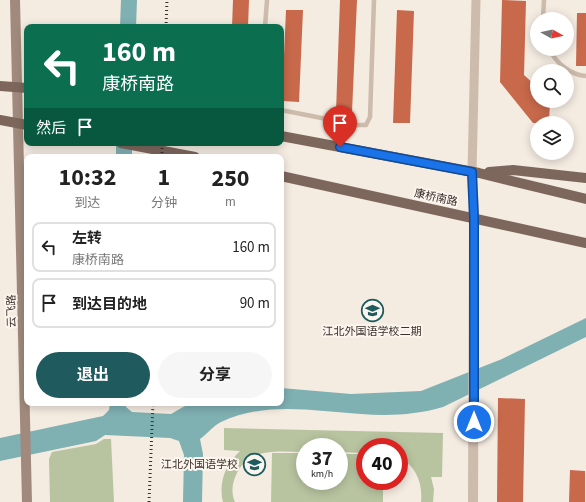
<!DOCTYPE html>
<html lang="zh">
<head>
<meta charset="utf-8">
<style>
  body { margin:0; font-family:"Source Sans 3","Noto Sans SC",sans-serif; background:#f6f6f6; color:#222; height:100vh; display:flex; flex-direction:column; font-size:15px; white-space:nowrap }
  * { box-sizing:border-box; margin:0 }
  p { font-size:13px; color:#767676 }
  .icon { flex:none; width:22px; height:22px; fill:none; stroke:currentColor; stroke-width:2; stroke-linecap:round; stroke-linejoin:round }
  .map { position:relative; flex:1; overflow:hidden }
  .side { position:absolute; left:24px; top:154px; width:260px; height:252px; display:flex; flex-direction:column; background:#fff; border-radius:8px; box-shadow:0 2px 10px #0003 }
  .side>* { flex:none }
  .guide { position:absolute; left:24px; top:24px; width:260px; height:122px; border-radius:8px; box-shadow:0 2px 10px #0003; background:#0b6e4f; color:#fff; overflow:hidden }
  .needle { width:26px; rotate:98deg }
  .fabs { position:absolute; left:530px; top:12px; display:grid; gap:8px }
  .fabs a { display:grid; place-items:center; width:44px; height:44px; border-radius:50%; background:#fff; box-shadow:0 2px 10px #0003; font-size:20px }
  .speed { position:absolute; left:296px; top:438px; display:flex; gap:8px; font-size:20px; font-weight:700; text-align:center }
  .speed>* { display:grid; place-content:center; width:52px; height:52px; border-radius:50%; background:#fff; box-shadow:0 2px 10px #0003; line-height:1 }
  .speed small { font-size:10px; font-weight:400 }
  .speed .limit { border:6px solid #d22; background:#fff; color:#111 }
  .pin { position:absolute; display:grid; place-items:center; width:34px; height:34px; color:#fff; margin:-41px -17px; border-radius:50% 50% 50% 0; rotate:-45deg; box-shadow:0 0 4px #0007 }
  .pin .icon { rotate:45deg }
  .me { position:absolute; width:44px; margin:-22px; rotate:0deg; stroke-linejoin:round; filter:drop-shadow(0 0 3px #0008) }
  .turn { display:flex; align-items:center; gap:14px; height:84px; padding:0 12px; font-size:18px }
  .turn .icon { width:52px; height:52px; stroke-width:2.5 }
  .turn b { display:block; font-size:28px; line-height:34px }
  .then { display:flex; align-items:center; height:38px; padding:0 12px; background:#0003; gap:8px; font-size:15px }
  .eta { display:flex; justify-content:space-evenly; align-items:center; height:68px; text-align:center }
  .eta b { font-size:24px; font-weight:700; line-height:28px }
  .action { display:flex; gap:8px; margin-top:auto; padding:8px 12px }
  .action a { flex:1; height:46px; border-radius:24px; background:#1f5a5e; color:#fff; font-size:16px; font-weight:700; line-height:46px; text-align:center }
  .action a+a { background:#f6f6f6; color:#222 }
  ul { padding:0; list-style:none }
  li { display:flex; align-items:center; gap:12px; height:50px; margin:0 8px 6px; padding:0 4px; border:2px solid #e0e0e0; border-radius:8px }
  li div { flex:1 }
  li b { display:block; font-size:15px }
  li em { font-style:normal }
  .map>svg:first-child { display:block }
  .green { fill:#b8c4a0 }
  .water { fill:#7fb0b2 }
  .building { fill:#c8694b }
  .lines { fill:none; stroke-linecap:round; stroke-linejoin:round }
  .service { stroke:#cdbbac; stroke-width:4.5 }
  .minor { stroke:#cdbbac; stroke-width:9 }
  .tertiary { stroke:#cdbbac; stroke-width:10 }
  .secondary { stroke:#a18a7d; stroke-width:10 }
  .primary { stroke:#7d675c; stroke-width:10 }
  .rail { stroke:#3b302b; stroke-width:3; stroke-dasharray:1 3; stroke-linecap:butt }
  .route-casing { stroke:#114b97; stroke-width:10 }
  .route { stroke:#1a73e8; stroke-width:7 }
  .labels { text-anchor:middle; stroke-width:4; stroke-linejoin:round; paint-order:stroke }
  .street-label { font-size:11px; fill:#3b302b; stroke:#fbf5ee }
  .poi-label { font-size:11px; fill:#3b302b; stroke:#fbf5ee }
</style>
</head>
<body>
<div class="map">
<svg width="586" height="502" viewBox="0 0 586 502">
  <rect width="100%" height="100%" fill="#f4ebe1"/>
  <!-- green -->
  <path class="green" d="M224 428 443 433 442 477H431L434 489 433 502H421C423 483 416 466 399 457V447H365V453L339 452V447H305V452C279 452 249 446 236 475 232 484 231 493 235 502H223C218 482 226 464 240 451L224 450Z
    M104 439H111L114 502H50L49 459 52 452 96 444Z
    M272 453H305V481H339V454H365V481H383V502H271Z"/>
  <!-- water -->
  <path class="water" d="M121 0H137L136 27H120Z
    M116 143H132V157H116Z
    M586 318V337L443 407C416 415 389 416 361 414 314 411 266 401 221 422 214 425 207 434 200 439L203 454 202 502H183L184 455 179 441 170 438 105 435 96 441 0 461V438L103 416 109 410 110 403H125L126 407 132 412 171 414 190 403H281V388L351 394 421 391 502 359Z"/>
  <!-- building -->
  <path class="building" d="M233 0H249L248 27H232Z
    M340 0H357L352 112H336Z
    M502 0 526 1 524 75 535 85V77H537V101H550L549 123H533L500 82Z
    M286 10H303L299 102 282 101Z
    M397 10 414 11 410 123H393Z
    M577 13H586V66H576Z
    M498 398 525 399 523 502H497Z
    M570 470 585 471V502H569Z"/>
  <g class="lines">
    <!-- service -->
    <path class="service" d="M543 19 544 0
      M265 27 267 0
      M550 49C555 63 571 75 586 76
      M281 110 357 125H366L370 117 374 0"/>
    <!-- minor -->
    <path class="minor" d="M472 172 476 0"/>
    <!-- tertiary -->
    <path class="tertiary" d="M472 172 474 218 473 502"/>
    <!-- secondary -->
    <path class="secondary" d="M15 0 27 502"/>
    <!-- primary -->
    <path class="primary" d="M0 86 27 88
      M0 120 27 125
      M281 136 479 173 586 199
      M121 143 195 157
      M489 172 513 170 586 178
      M281 176 586 243"/>
    <!-- rail -->
    <path class="rail" d="M166 27 167 0
      M162 157V143
      M149 502 153 403"/>
  </g>
  <g class="lines">
    <defs>
      <path id="route" d="M340 147 472 172 474 218V422"/>
    </defs>
    <!-- route casing -->
    <use href="#route" class="route-casing"/>
    <!-- route -->
    <use href="#route" class="route"/>
  </g>
  <!-- icons -->
  <defs>
    <symbol id="school-ring" viewBox="-11 -11 22 22"><circle r="9.5" fill="#fbf5ee" stroke="#1f5a5e" stroke-width="1.5"/><path d="M0-5L7-2L0 1L-7-2ZM-4 1L0 2.5L4 1V4Q0 6-4 4Z" fill="#1f5a5e"/></symbol>
  </defs>
  <g fill-rule="evenodd">
    <use href="#school-ring" x="360" y="298" width="25" height="25"/>
    <use href="#school-ring" x="242" y="452" width="25" height="25"/>
  </g>
  <g class="labels">
    <!-- street labels -->
    <g class="street-label">
      <text transform="translate(436 197) rotate(12)" y="4">康桥南路</text>
      <text transform="translate(11 311) rotate(-91)" y="4">云飞路</text>
    </g>
    <!-- poi labels -->
    <g class="poi-label">
      <text x="372" y="335">江北外国语学校二期</text>
      <text x="238" y="468" text-anchor="end">江北外国语学校</text>
    </g>
  </g>
</svg>
<div class="fabs">
<a><svg class="needle" viewBox="-14 -14 28 28"><path d="M0-13l5 13h-10z" fill="#e53935"/><path d="M0 13l5-13h-10z" fill="#767676"/></svg></a>
<a><svg class="icon" aria-label="search" viewBox="0 0 24 24"><circle cx="10" cy="10" r="6"/><path d="M15 15l6 6"/></svg></a>
<a><svg class="icon" aria-label="layers" viewBox="0 0 24 24"><path d="M12 4l9 5-9 5-9-5zM3 14l9 5 9-5"/></svg></a>
</div>
<div class="speed"><div>37<small>km/h</small></div><div class="limit">40</div></div>
<div class="pin" style="left:340px;top:147px;background:#d93025"><svg class="icon" aria-label="arrive" viewBox="0 0 24 24"><path d="M6 21V4h12l-3 4 3 4H6"/></svg></div>
<svg class="me" style="left:474px;top:422px" viewBox="-20 -20 40 40"><circle r="17" fill="#1a73e8" stroke="#fff" stroke-width="3"/><path d="M0-11L8 9 0 5-8 9z" fill="#fff"/></svg>
<div class="guide">
<div class="turn"><svg class="icon" aria-label="left" viewBox="0 0 24 24"><path d="M17 20v-9H6M10 6l-5 5 5 5"/></svg><div><b>160 m</b>康桥南路</div></div>
<div class="then">然后<svg class="icon" aria-label="arrive" viewBox="0 0 24 24"><path d="M6 21V4h12l-3 4 3 4H6"/></svg></div>
</div>
<section class="side">
<div class="eta">
<div><b>10:32</b><p>到达</p></div>
<div><b>1</b><p>分钟</p></div>
<div><b>250</b><p>m</p></div>
</div>
<ul>
<li><svg class="icon" aria-label="left" viewBox="0 0 24 24"><path d="M17 20v-9H6M10 6l-5 5 5 5"/></svg><div><b>左转</b><p>康桥南路</p></div><em>160 m</em></li>
<li><svg class="icon" aria-label="arrive" viewBox="0 0 24 24"><path d="M6 21V4h12l-3 4 3 4H6"/></svg><div><b>到达目的地</b></div><em>90 m</em></li>
</ul>
<div class="action"><a>退出</a><a>分享</a></div>
</section>
</div>
</body>
</html>
